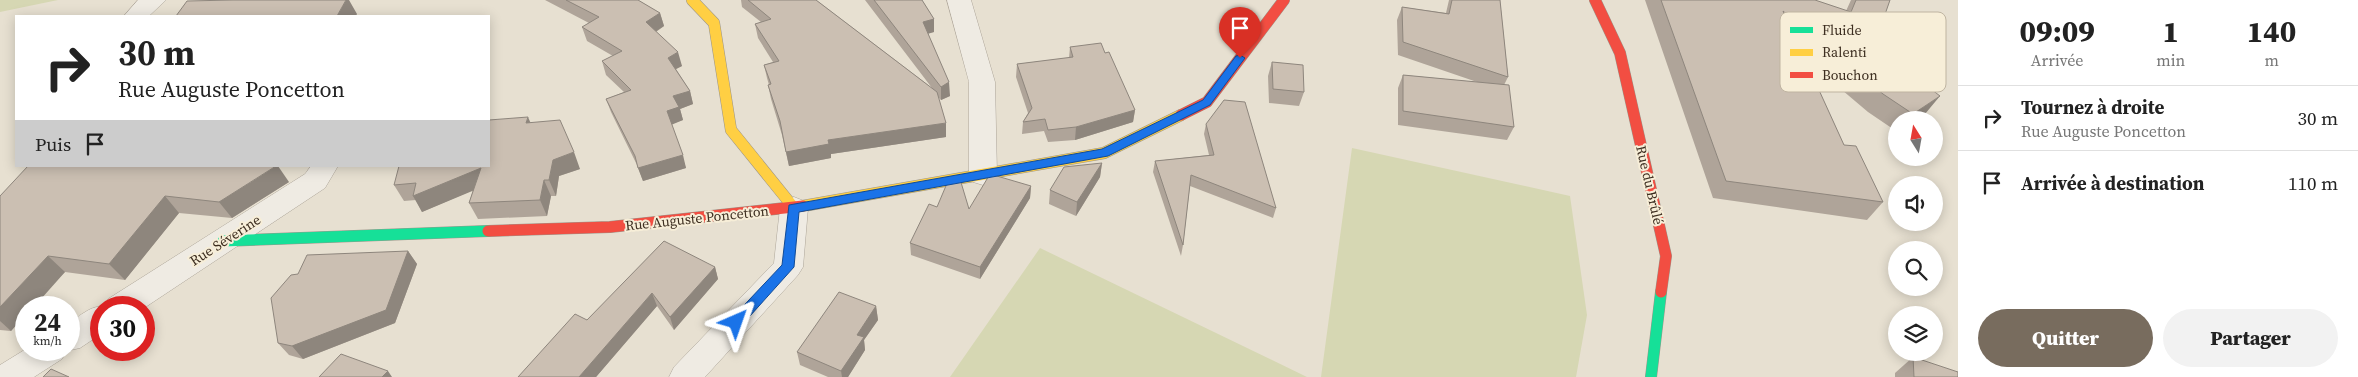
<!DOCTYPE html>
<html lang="fr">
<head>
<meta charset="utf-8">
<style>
  body { margin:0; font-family:"Source Serif 4",serif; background:#f2f2f2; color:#222; height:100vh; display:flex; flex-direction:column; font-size:19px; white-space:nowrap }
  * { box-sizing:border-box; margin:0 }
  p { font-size:16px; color:#767676 }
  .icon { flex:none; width:28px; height:28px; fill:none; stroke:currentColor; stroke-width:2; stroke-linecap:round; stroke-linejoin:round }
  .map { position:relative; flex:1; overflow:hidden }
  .side { display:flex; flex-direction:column; background:#fff; width:400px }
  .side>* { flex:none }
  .hud { position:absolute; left:15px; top:15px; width:475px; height:152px; border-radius:0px; box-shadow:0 2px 12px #0003; background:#fff; color:#222; overflow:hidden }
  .needle { width:32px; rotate:349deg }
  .tools { position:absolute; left:1888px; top:111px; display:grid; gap:10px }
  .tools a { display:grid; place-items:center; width:55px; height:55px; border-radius:50%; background:#fff; box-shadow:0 2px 12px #0003; font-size:25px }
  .speed { position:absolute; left:15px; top:296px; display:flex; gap:10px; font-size:25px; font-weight:700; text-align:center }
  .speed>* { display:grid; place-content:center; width:65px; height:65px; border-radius:50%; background:#fff; box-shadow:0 2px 12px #0003; line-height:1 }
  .speed small { font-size:12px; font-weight:400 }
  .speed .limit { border:8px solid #d22; background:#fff; color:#111 }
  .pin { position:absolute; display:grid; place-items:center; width:42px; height:42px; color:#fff; margin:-51px -21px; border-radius:50% 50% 50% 0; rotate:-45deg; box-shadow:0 0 5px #0007 }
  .pin .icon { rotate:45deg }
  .me { position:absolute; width:55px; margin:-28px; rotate:43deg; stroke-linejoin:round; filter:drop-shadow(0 0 4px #0008) }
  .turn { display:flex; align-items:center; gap:18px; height:105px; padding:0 20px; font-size:22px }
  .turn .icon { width:65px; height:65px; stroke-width:2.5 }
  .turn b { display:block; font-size:35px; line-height:42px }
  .then { display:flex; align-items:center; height:48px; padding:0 20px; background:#0003; gap:10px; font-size:19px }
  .eta { display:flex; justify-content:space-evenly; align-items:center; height:85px; text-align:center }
  .eta b { font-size:30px; font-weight:800; line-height:35px }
  .cta { display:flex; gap:10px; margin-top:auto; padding:10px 20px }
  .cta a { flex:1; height:58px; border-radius:30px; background:#786c5e; color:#fff; font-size:20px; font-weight:800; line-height:58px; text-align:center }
  .cta a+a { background:#f2f2f2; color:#222 }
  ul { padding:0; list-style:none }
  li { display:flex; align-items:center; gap:15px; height:65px; padding:0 20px; border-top:1px solid #e0e0e0 }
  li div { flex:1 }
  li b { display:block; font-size:19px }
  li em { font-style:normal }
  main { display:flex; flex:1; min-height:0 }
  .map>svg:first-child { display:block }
  .green { fill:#d6d7b3 }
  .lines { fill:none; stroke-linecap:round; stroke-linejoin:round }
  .street-casing { stroke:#ada599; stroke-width:1 }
  .fast-casing { stroke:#9c958a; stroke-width:12 }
  .slow-casing { stroke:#9c958a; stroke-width:12 }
  .jam-casing { stroke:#9c958a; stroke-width:12 }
  .street { fill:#efebe3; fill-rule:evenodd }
  .fast { stroke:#16e098; stroke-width:11 }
  .slow { stroke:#ffcf43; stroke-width:11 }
  .jam { stroke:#f24e42; stroke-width:11 }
  .wall { fill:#afa499 }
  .shaded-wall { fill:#8e867d }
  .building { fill:#cbbfb2; stroke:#8e867d }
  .route { fill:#1a73e8; stroke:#114b97 }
  .labels { text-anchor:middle; stroke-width:4; stroke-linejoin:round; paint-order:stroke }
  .street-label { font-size:14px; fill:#3d2e20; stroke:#f7eed8 }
  .key { fill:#f7eed8; stroke:#bfb4a1; stroke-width:1 }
  .key-label { font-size:14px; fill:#3d2e20 }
</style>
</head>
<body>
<main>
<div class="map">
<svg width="1958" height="377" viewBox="0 0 1958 377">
  <rect width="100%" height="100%" fill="#e7e0d1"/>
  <!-- green -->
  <path class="green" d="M0 0H58L0 12Z
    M1352 148 1570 196 1587 315 1576 377H1321Z
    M1040 248 1307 377H950Z"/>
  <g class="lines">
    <defs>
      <path id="street" d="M138 0H166L149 16H124Z
        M947 0H971L995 82 997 175 993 182 983 185 973 182 969 175V82Z
        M311 166H338L325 188 144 308H101V334L80 348 66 351 62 359 34 377H0V365L26 349 69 350V323C79 317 92 304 105 307L108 299 305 174Z
        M794 197 804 201 808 208 803 267 798 275 705 377H669L674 367 774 263 780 208 784 201Z"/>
      <path id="fast" d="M223 241 488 231
        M1651 377 1661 292"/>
      <path id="slow" d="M692 0 714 23 731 130 794 208
        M803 206 1104 153 1181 115"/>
      <path id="jam" d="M1595 0 1620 53 1666 256 1661 292
        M1181 115 1207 102 1284 0
        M488 231 610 227 803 206"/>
    </defs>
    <!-- street casing -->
    <use href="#street" class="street-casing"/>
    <!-- fast casing -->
    <use href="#fast" class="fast-casing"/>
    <!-- slow casing -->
    <use href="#slow" class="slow-casing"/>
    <!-- jam casing -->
    <use href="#jam" class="jam-casing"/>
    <!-- street -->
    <use href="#street" class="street"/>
    <!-- fast -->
    <use href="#fast" class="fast"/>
    <!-- slow -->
    <use href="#slow" class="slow"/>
    <!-- jam -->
    <use href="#jam" class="jam"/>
  </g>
  <!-- wall -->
  <path class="wall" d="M545 0H638L660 13 664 26 656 32 682 66 676 69 690 91 693 104 680 109 683 120 671 124 686 168 643 181 637 165 611 112 606 99 624 92 606 75 602 61 613 56 587 41 582 27 589 23Z
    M741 0H816L932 88 865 0H922L934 19V32L928 33 950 96 941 100 938 97 946 137 831 154V158L789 166 782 135 771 99 768 85H769L767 78 764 65 773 62 758 38 755 24 761 22 742 7Z
    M1449 0H1500L1508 77 1504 85 1514 127 1507 140 1398 125V88L1403 75 1477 82 1398 55 1397 20 1402 7 1446 13Z
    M1645 0H1815L1846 11 1851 0H1890L1882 23V34L1886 45 1925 114 1915 120H1896V131L1868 112 1803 57 1844 145 1883 202 1867 220 1713 198Z
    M1070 47 1105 53 1135 110 1133 122 1075 140 1048 142 1044 131 1022 134 1023 122 1028 113 1016 77 1017 64 1069 58Z
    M1272 62 1304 92 1299 106 1269 103 1268 76Z
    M530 123 580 169 559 176 556 196H551L547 216 478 219 469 203 473 190 422 212 416 200 404 201 394 185Z
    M1206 124 1276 208 1273 218 1190 186 1183 245 1181 256 1153 172 1155 161 1209 155 1204 134Z
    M1102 163 1100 177 1076 216 1049 204 1050 190Z
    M289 182 232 218 179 213 125 280 65 272 26 308V314L11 331 0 330V196Z
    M1031 186 1030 198 980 279 911 255 910 243 937 207 969 209Z
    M408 251 417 264 395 323 303 359 289 355 278 343 298 274Z
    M715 267 718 279 674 330 657 306 596 377H518L587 320Z
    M876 306 878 320 864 340 865 350 848 377H828L800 365 797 352Z
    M1913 357 1958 377H1895V373Z"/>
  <!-- shaded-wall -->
  <path class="shaded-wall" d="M346 0H349L357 14 356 16H337Z
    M660 13 664 26 649 36 646 22Z
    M934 19V32L924 35 923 22Z
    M678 52 682 66 672 71 668 58Z
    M949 82 950 96 941 100V87Z
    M690 91 693 104 680 109 683 120 671 125 667 111 673 96Z
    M1940 96 1925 114 1915 120H1907L1913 114Z
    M1135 110 1133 122 1075 140 1076 127Z
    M528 117 535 133 526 123Z
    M946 123V137L831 154V158L789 166 786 152 828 140Z
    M574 152 580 169 559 176 556 196 549 180 553 160Z
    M683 155 686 168 643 181 638 168Z
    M1102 163 1100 177 1076 216 1077 202Z
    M276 166H278L289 182 232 218 219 202Z
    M481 168 489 184 422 212 413 196Z
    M544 180 551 196 547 216 540 200Z
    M1031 186 1030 198 980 279V267Z
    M165 196 179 213 125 280 109 264Z
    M408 251 417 264 395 323 303 359 292 346Z
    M48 256 65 272 33 308H26V314L11 331 0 321V307Z
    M715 267 718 279 674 330 670 317Z
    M652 293 657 306 596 377H579Z
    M876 306 878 320 864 340 865 350 848 377H842L841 371 857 335Z
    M388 371 392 377H382Z"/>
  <!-- building -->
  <path class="building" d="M233 0H346L337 16H176L187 1Z
    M566 0H638L660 13 646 22 678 52 668 58 690 91 673 96 679 107 667 111 683 155 638 168 635 156 606 99 631 90 602 61 622 51 582 27 599 17Z
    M748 0H816L937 92 946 123 828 140 829 144 786 152 780 121 768 85 771 84 764 65 779 61 755 24 771 19Z
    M874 0H922L934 19 923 22 949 82 941 87Z
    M1452 0H1500L1508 77 1403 42 1402 7 1449 14Z
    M1661 0H1815L1851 12 1856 0H1890L1882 23V34L1886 45 1906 70 1940 96 1913 114 1883 94 1783 11 1844 145 1856 146 1883 202 1726 181Z
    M1101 43 1105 53 1109 52 1135 110 1076 127 1048 130 1045 119 1023 122 1032 108 1017 64 1073 57 1070 47Z
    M1272 62 1303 65 1304 92 1273 89Z
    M1403 75 1509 85 1514 127 1403 111Z
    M1224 100 1245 102 1276 208 1191 175 1183 245 1155 161 1214 155 1206 124Z
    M528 117 526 123 560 120 574 152 553 160 549 180H544L540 200 469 203 481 168 413 196 416 183 394 185 399 166H489V120Z
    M1102 163 1077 202 1050 190 1064 167Z
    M28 166H276L219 202 165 196 109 264 48 256 0 307V196Z
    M990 174 1031 186 980 267 910 243 929 204 937 207 948 181 960 179 969 209Z
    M664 241 715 267 670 317 652 293 579 377H518L575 314 587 320Z
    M408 251 386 310 292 346 278 343 271 298 291 275 298 274 307 255Z
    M839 292 876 306 857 335 864 337 841 371 797 352Z
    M341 354 388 371 382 377H319Z
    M1913 357 1958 372V377H1914Z
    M51 369 69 377H43Z"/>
  <!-- route -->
  <path class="route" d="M1240 55 1245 58 1210 105 1108 156 799 212 794 267 741 326H732L730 322 732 318 782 265 789 205 1102 149 1203 100 1236 56Z"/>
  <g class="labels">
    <!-- street labels -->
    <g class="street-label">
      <text transform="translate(1650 185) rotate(77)" y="5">Rue du Brûlé</text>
      <text transform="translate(697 218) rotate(-6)" y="5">Rue Auguste Poncetton</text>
      <text transform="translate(225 240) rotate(-33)" y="5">Rue Séverine</text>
    </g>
  </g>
  <!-- legend -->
  <rect x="1780" y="12" width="166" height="80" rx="8" class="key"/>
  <rect x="1790" y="27" width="23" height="6" fill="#16e098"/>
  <rect x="1790" y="49" width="23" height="7" fill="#ffcf43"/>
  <rect x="1790" y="72" width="23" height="6" fill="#f24e42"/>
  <g class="key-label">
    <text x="1822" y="35">Fluide</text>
    <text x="1822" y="57">Ralenti</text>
    <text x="1822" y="80">Bouchon</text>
  </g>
</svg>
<div class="tools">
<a><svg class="needle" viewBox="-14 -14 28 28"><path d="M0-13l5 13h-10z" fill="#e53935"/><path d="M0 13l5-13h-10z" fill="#767676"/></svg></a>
<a><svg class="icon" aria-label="sound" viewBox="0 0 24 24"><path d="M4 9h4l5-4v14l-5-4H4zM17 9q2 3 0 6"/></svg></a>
<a><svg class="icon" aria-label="search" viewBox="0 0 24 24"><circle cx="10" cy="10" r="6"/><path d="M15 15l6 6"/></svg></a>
<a><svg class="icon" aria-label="layers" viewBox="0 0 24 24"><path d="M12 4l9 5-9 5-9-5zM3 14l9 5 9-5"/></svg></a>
</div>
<div class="speed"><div>24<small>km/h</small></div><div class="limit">30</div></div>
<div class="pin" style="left:1240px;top:58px;background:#d93025"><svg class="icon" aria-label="arrive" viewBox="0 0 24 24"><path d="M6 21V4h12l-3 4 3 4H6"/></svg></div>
<svg class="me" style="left:736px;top:322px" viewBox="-20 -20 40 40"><path d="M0-17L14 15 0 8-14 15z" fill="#1a73e8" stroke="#fff" stroke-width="4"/></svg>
<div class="hud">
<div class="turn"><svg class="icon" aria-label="right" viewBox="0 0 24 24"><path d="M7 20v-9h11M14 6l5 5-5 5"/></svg><div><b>30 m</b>Rue Auguste Poncetton</div></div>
<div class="then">Puis<svg class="icon" aria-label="arrive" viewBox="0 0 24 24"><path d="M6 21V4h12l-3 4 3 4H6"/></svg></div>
</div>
</div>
<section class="side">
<div class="eta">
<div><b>09:09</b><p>Arrivée</p></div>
<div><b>1</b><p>min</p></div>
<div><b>140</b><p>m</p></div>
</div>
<ul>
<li><svg class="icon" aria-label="right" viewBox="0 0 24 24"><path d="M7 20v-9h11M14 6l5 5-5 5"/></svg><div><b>Tournez à droite</b><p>Rue Auguste Poncetton</p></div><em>30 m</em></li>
<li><svg class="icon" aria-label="arrive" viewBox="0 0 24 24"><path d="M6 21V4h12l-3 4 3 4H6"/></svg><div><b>Arrivée à destination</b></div><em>110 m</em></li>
</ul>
<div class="cta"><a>Quitter</a><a>Partager</a></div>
</section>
</main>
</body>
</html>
